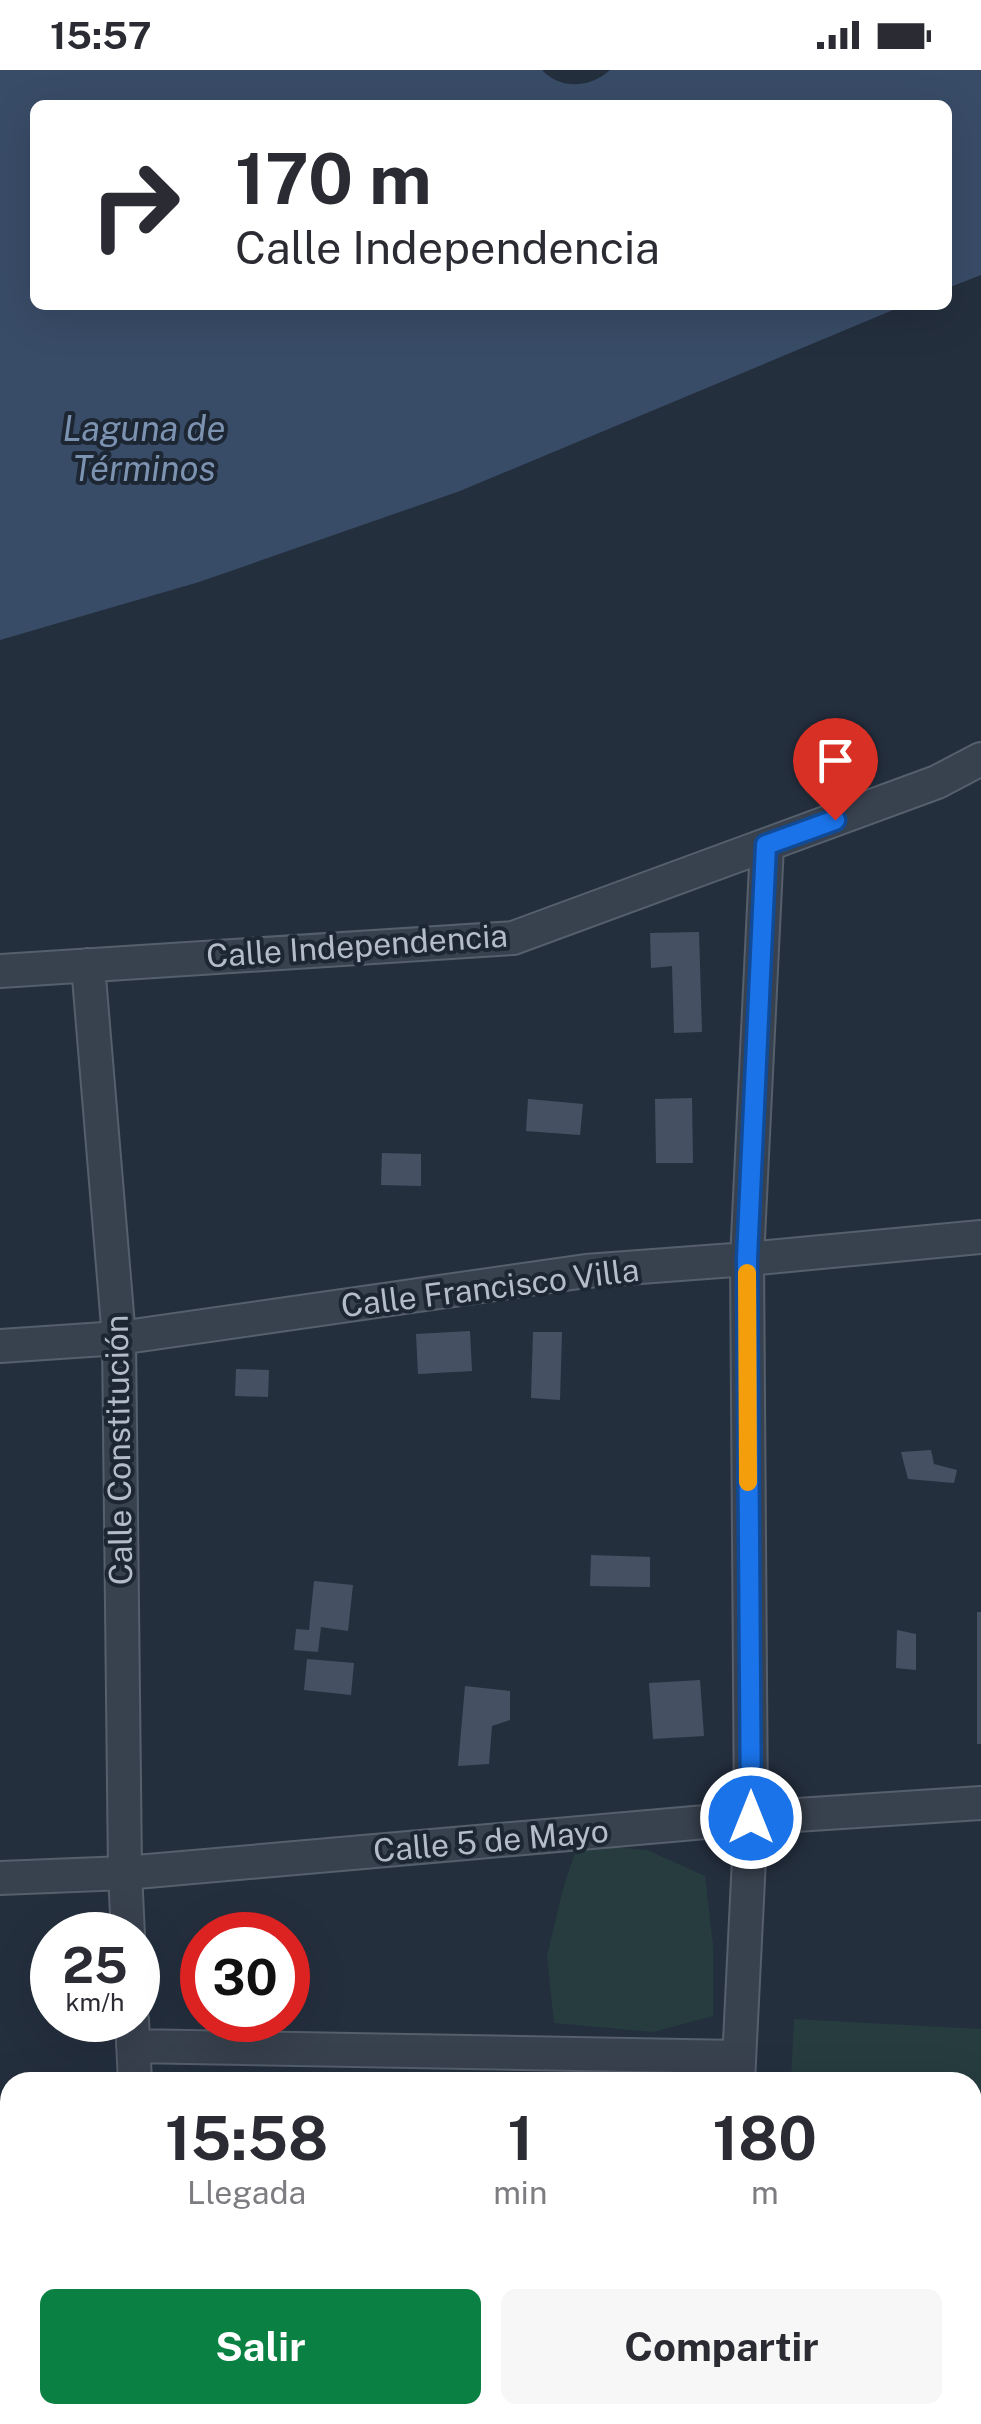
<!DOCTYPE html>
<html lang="es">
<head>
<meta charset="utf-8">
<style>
  body { margin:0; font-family:"Public Sans",sans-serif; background:#f7f7f7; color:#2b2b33; height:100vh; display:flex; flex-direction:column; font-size:38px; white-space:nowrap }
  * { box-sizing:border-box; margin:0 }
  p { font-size:32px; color:#7c7c81 }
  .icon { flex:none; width:55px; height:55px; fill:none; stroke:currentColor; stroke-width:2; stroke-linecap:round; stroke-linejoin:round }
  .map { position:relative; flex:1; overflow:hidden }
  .panel { position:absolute; left:0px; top:2002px; width:982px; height:352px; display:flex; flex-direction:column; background:#fff; border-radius:30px 30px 0 0; box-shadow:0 10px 40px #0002 }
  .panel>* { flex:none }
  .banner { position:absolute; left:30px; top:30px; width:922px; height:210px; border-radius:15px; box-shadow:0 10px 40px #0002; background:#fff; color:#2b2b33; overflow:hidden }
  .speed { position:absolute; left:30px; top:1842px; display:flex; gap:20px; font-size:50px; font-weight:700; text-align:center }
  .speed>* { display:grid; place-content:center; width:130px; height:130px; border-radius:50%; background:#fff; box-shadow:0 10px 40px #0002; line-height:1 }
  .speed small { font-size:25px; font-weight:400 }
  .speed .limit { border:15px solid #d22; background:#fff; color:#111 }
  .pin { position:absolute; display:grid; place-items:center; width:85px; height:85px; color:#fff; margin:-102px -42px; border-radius:50% 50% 50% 0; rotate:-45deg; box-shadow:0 0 10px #0007 }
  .pin .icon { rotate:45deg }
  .me { position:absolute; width:110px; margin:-55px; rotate:0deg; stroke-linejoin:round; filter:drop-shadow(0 0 8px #0008) }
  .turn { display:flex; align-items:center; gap:35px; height:210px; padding:0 40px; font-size:45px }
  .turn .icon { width:130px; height:130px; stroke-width:2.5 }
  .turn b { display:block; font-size:70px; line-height:85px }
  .eta { display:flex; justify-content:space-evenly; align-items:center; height:170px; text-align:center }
  .eta b { font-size:60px; font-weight:700; line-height:70px }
  .cta { display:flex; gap:20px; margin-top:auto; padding:20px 40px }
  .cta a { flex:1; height:115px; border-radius:15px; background:#0b8043; color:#fff; font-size:40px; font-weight:700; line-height:115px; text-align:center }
  .cta a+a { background:#f7f7f7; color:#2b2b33 }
  .status { display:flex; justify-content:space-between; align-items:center; height:70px; padding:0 50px; background:#fff; direction:ltr }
  .status svg { height:28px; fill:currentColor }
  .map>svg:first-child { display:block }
  .green { fill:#263c3f }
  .water { fill:#394c67 }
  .building { fill:#455162 }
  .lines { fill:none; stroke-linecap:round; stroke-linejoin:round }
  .minor-casing { stroke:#565f6c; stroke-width:36 }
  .minor { stroke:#38414e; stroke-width:32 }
  .route-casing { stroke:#114b97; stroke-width:25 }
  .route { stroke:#1a73e8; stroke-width:18 }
  .slow { stroke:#f59e0b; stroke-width:18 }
  .labels { text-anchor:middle; stroke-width:8; stroke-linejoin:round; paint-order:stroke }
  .street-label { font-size:32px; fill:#b4bcc9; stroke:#1d2633 }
  .water-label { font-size:35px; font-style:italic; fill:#7c92b1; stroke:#1d2633 }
</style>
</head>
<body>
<div class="status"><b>15:57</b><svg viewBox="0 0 49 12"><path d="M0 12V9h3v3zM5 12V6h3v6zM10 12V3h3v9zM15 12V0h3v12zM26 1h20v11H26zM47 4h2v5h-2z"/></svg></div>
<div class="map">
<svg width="981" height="2354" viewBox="0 0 981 2354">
  <rect width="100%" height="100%" fill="#242f3e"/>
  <!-- green -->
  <path class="green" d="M578 1774 647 1780 705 1806 713 1875V1946L653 1962 554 1953 547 1886 563 1819Z
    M794 1949 981 1959V2354H773L774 2345H972V2012H791Z"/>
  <!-- water -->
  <path class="water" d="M0 0H542C560 20 591 18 610 0H981V205L948 218V35H35V235H905L460 421 199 512 0 570Z"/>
  <!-- building -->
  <path class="building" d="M699 862 702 962 674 963 672 896 651 898 650 863Z
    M692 1028 693 1093H656L655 1029Z
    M528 1029 583 1034 580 1065 526 1061Z
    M382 1083 421 1084V1116L381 1115Z
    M470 1261 472 1301 418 1304 416 1264Z
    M533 1262H562L560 1330 531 1328Z
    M236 1299 269 1300 268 1327 235 1326Z
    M931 1380 934 1394 957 1400 954 1413 908 1409 901 1382Z
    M591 1485 650 1487V1517L590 1516Z
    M314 1511 353 1515 348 1561 321 1557 318 1582 294 1580 296 1559 309 1560Z
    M977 1542H981V1674H977Z
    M897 1560 916 1564V1600L896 1598Z
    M307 1589 354 1593 351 1625 304 1620Z
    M700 1610 704 1666 653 1669 649 1613Z
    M465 1616 510 1621V1650L492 1656 489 1694 458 1696Z"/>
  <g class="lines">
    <defs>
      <path id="minor" d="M88 895 119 1268 125 1803 128 1865
        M0 901 513 868 937 712 981 689
        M0 1276 119 1268 586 1201 747 1189 981 1167
        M0 1808 125 1803 751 1748 981 1733
        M132 1950 135 2012
        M133 1976 738 1987
        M738 2012 751 1748 747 1189 767 775
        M0 2331 10 2333
        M73 2345 120 2354
        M152 2345V2354
        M729 2354V2345"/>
    </defs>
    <!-- minor casing -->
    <use href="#minor" class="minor-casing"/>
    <!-- minor -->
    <use href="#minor" class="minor"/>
  </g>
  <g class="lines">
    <defs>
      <path id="route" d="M751 1748 747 1189 766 775 835 750"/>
    </defs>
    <!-- route casing -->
    <use href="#route" class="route-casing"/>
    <!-- route -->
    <use href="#route" class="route"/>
    <!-- slow -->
    <path class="slow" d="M747 1203 748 1412"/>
  </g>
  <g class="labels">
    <!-- street labels -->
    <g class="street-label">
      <text transform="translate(357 876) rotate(-4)" y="11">Calle Independencia</text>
      <text transform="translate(490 1218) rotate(-7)" y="11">Calle Francisco Villa</text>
      <text transform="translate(119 1380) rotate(-91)" y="11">Calle Constitución</text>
      <text transform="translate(491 1771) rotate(-5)" y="11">Calle 5 de Mayo</text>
    </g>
    <!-- water labels -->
    <g class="water-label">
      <text x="144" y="371">Laguna de<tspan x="144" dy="40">Términos</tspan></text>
    </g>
  </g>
</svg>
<div class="speed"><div>25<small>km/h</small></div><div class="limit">30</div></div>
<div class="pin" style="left:835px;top:750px;background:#d93025"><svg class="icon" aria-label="arrive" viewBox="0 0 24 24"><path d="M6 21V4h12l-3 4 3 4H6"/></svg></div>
<svg class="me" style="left:751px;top:1748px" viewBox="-20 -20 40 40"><circle r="17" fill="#1a73e8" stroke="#fff" stroke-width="3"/><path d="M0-11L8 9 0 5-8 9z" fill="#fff"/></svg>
<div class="banner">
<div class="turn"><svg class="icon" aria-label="right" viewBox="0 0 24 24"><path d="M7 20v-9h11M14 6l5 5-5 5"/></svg><div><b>170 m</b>Calle Independencia</div></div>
</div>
<section class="panel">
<div class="eta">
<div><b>15:58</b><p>Llegada</p></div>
<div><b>1</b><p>min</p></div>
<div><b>180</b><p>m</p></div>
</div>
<div class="cta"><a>Salir</a><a>Compartir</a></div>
</section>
</div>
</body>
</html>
